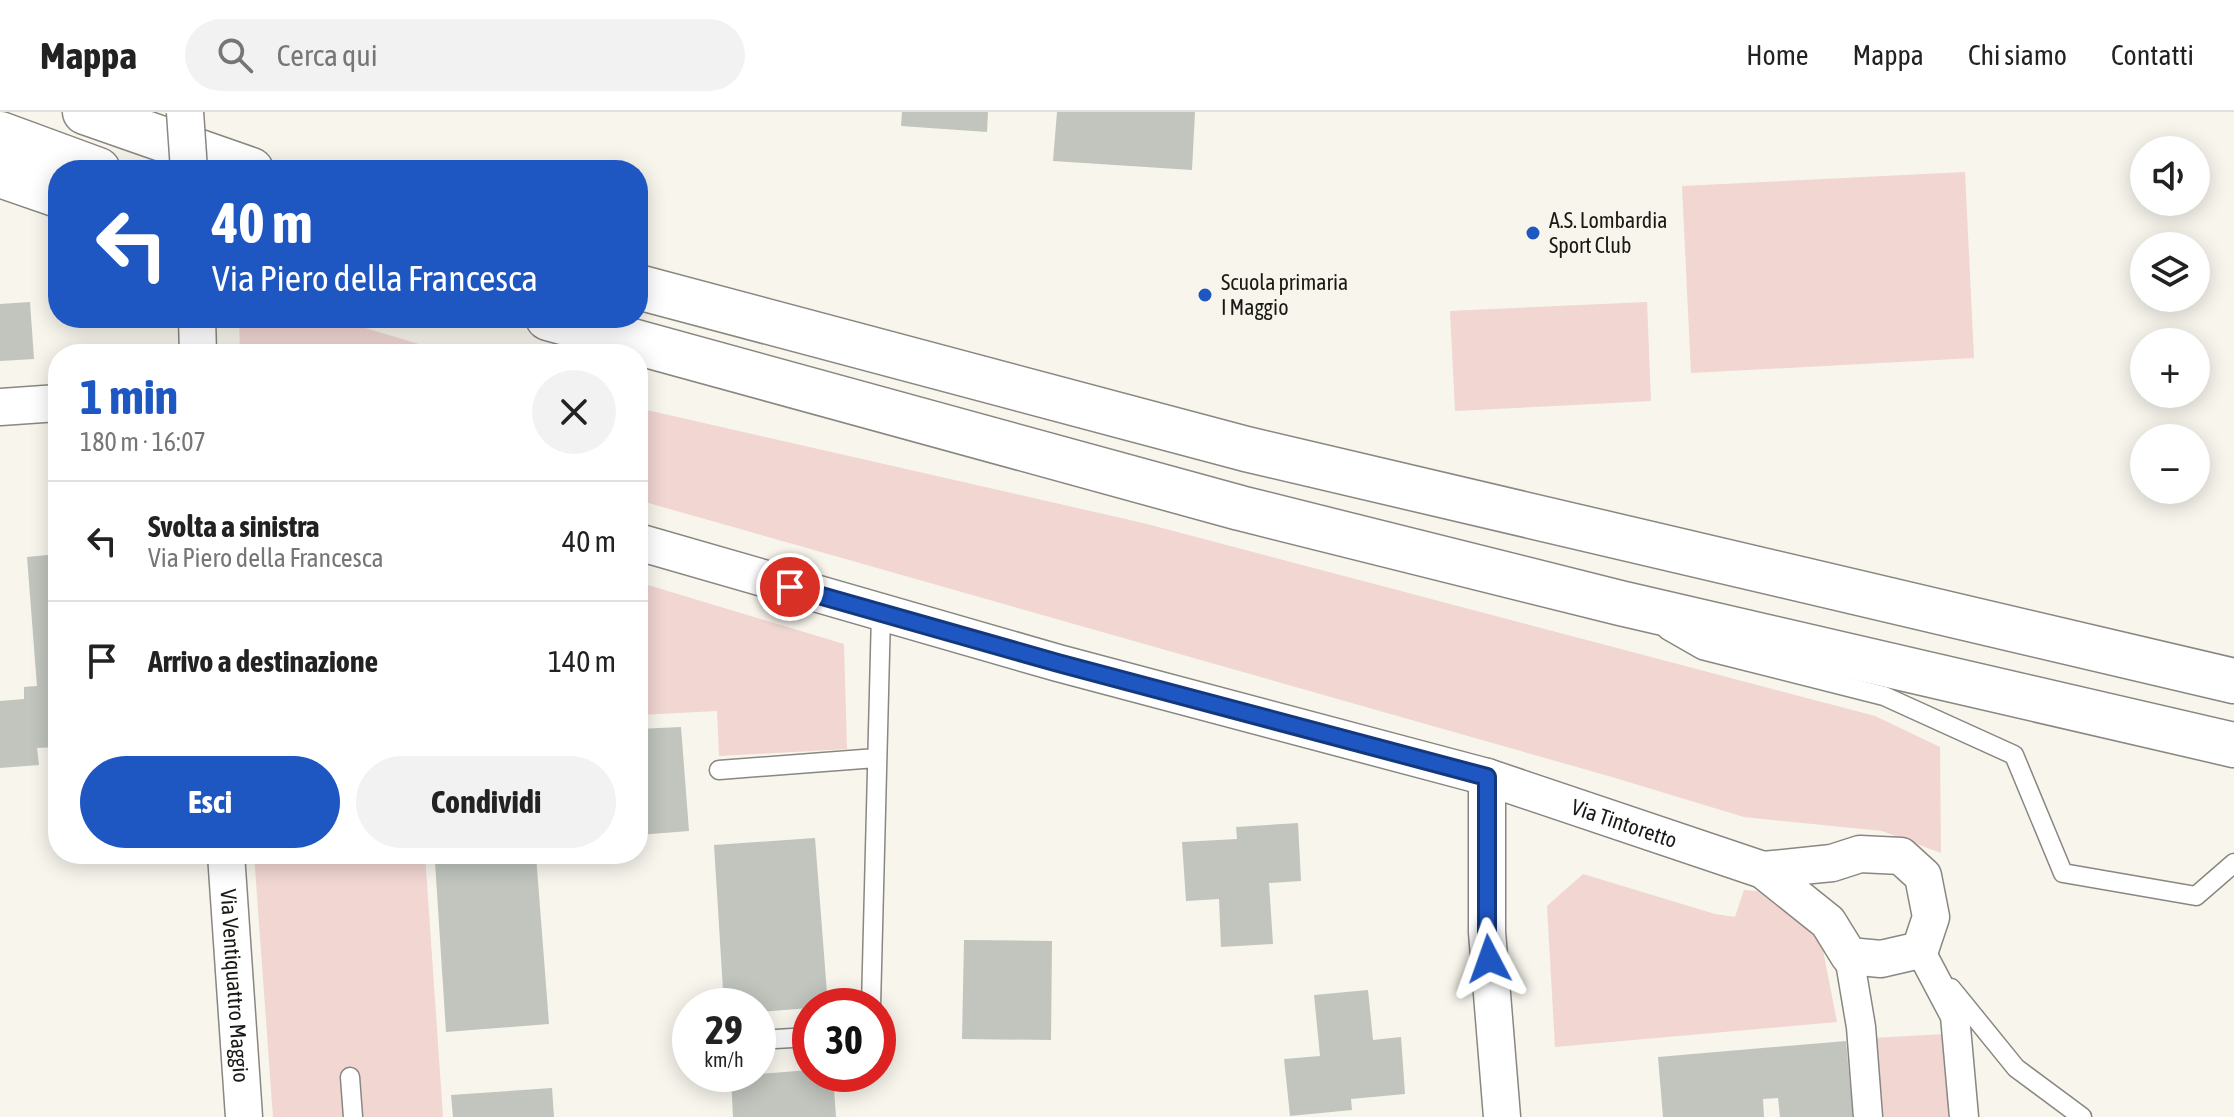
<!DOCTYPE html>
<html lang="it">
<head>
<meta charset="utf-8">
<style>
  body { margin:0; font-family:"Asap Condensed",sans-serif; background:#f2f2f2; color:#222; height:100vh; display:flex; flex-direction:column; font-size:30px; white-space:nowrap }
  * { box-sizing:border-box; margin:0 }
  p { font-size:26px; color:#767676 }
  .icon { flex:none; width:44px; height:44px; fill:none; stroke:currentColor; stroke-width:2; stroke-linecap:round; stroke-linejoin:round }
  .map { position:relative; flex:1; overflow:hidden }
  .panel { position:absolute; left:48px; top:232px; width:600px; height:520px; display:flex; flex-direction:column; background:#fff; border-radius:32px; box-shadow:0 4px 20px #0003 }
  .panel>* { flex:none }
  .banner { position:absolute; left:48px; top:48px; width:600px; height:168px; border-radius:32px; box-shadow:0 4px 20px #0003; background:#1e56c2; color:#fff; overflow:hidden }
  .tools { position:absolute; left:2130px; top:24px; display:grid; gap:16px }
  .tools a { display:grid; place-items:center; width:80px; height:80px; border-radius:50%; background:#fff; box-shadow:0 4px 20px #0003; font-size:40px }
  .speed { position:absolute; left:672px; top:876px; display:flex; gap:16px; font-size:40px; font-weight:700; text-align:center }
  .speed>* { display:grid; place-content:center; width:104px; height:104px; border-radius:50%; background:#fff; box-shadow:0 4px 20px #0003; line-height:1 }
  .speed small { font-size:20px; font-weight:400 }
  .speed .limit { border:12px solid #d22; background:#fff; color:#111 }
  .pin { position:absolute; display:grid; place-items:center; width:68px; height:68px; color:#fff; margin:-34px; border:4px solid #fff; border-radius:50%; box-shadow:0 2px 8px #0007 }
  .me { position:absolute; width:88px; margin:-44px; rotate:356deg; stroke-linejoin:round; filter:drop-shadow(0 0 6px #0008) }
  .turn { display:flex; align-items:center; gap:28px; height:168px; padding:0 32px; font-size:36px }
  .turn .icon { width:104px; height:104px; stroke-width:2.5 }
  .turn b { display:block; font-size:56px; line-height:68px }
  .round { display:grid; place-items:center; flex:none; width:84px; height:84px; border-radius:42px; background:#f2f2f2 }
  .summary { display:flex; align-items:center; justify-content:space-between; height:136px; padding:0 32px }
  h1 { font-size:48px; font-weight:700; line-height:60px; color:#1e56c2 }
  .button { display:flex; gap:16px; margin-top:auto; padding:16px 32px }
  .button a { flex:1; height:92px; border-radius:48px; background:#1e56c2; color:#fff; font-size:32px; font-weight:700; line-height:92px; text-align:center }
  .button a+a { background:#f2f2f2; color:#222 }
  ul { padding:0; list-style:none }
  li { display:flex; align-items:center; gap:24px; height:120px; padding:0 32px; border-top:2px solid #e0e0e0 }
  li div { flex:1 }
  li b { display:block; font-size:30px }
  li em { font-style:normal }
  header { display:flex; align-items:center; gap:48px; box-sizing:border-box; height:112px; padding:0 40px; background:#fff; border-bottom:2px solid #e0e0e0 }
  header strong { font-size:38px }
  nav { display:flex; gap:44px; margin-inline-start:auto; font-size:28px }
  .search { width:560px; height:72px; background:#f2f2f2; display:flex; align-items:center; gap:20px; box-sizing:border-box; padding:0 28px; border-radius:44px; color:#767676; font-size:30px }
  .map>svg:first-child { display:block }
  .green { fill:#f1d6d2 }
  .building { fill:#c1c5be }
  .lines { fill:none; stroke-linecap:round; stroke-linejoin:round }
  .service-casing { stroke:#898780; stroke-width:21 }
  .pedestrian-casing { stroke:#898780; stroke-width:31 }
  .minor-casing { stroke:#898780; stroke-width:39 }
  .trunk-casing { stroke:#898780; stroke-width:47 }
  .service { stroke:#fff; stroke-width:18 }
  .pedestrian { stroke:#fff; stroke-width:28 }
  .minor { stroke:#fff; stroke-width:36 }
  .trunk { stroke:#fff; stroke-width:44 }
  .minor-bridge-casing { stroke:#898780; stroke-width:39; stroke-linecap:butt }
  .minor-bridge { stroke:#fff; stroke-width:36 }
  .route-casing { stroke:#14387e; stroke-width:20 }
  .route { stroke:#1e56c2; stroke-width:14 }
  .poi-dot { fill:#1e56c2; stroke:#f7f5ec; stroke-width:3 }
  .labels { text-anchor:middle; stroke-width:6; stroke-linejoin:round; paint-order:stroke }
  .poi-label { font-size:22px; fill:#1a1916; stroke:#f7f5ec; text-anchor:start }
  .street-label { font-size:22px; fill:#1a1916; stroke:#f7f5ec }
</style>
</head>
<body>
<header>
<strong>Mappa</strong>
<div class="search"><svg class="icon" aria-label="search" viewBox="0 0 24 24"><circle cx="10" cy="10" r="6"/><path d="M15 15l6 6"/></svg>Cerca qui</div>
<nav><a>Home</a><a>Mappa</a><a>Chi siamo</a><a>Contatti</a></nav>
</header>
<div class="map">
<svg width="2234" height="1005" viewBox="0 0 2234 1005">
  <rect width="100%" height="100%" fill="#f7f5ec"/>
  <!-- green -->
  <path class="green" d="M1965 60 1974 246 1691 261 1682 74Z
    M1647 190 1651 289 1455 299 1450 199Z
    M239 206H332L452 242H240Z
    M638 296 1143 411 1875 604 1940 635 1941 741 1882 719 1744 705 1612 665 638 388Z
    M638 470 844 532 847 637 719 644 717 599 638 603Z
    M254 742H425L443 1005H273Z
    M1583 762 1715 802 1735 805 1744 778 1780 781 1821 828 1837 910 1555 935 1547 794Z
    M1946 922 1952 1005H1877L1871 926Z"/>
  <!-- building -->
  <path class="building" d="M902 0H988L987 20 901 14Z
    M1057 0H1195L1192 58 1053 49Z
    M30 190 34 247 0 249V192Z
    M58 442V635L37 636 39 653 0 656V589L24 587V575L37 574 27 445Z
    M681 615 689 719 638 723V617Z
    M1298 711 1301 769 1269 771 1273 832 1221 835 1219 787 1186 789 1182 730 1237 727 1236 715Z
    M815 726 828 894H810V896L758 900V894H724L714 733Z
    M536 743 549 912 446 920 435 750Z
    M964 828 1052 829 1051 928 962 927Z
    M1368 878 1373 928 1401 925 1405 982 1351 987 1352 998 1290 1004 1284 947 1320 944 1314 883Z
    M1846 929 1853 1005H1780L1778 986 1763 987 1764 1005H1663L1658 945Z
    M810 958V962H833L836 1005H733L731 964Z
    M552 976 554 1005H453L451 983Z"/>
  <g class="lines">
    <defs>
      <path id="service" d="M1667 518 1702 538 1884 584 2014 643 2063 761 2196 784 2234 751
        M719 658 876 646
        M1951 876 2016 956 2082 1005
        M871 894 881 502
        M758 928 810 925
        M350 965 353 1005"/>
      <path id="pedestrian" d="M1920 838 1955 904 1964 1005
        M1849 844 1861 915 1868 1005"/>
      <g id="minor">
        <path d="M197 206 198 242"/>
        <path d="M0 295 58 291"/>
        <path id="s1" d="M638 430 1058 551 1487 665 1763 758"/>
        <path d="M1487 665V820L1502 1005"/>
        <path id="s2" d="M226 742 244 1005"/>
        <path d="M1860 742 1901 744 1923 764 1931 805 1920 838 1881 847 1849 844 1828 810 1763 758 1832 751Z"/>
      </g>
      <path id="trunk" d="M85 0 251 58
        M0 22 98 58
        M0 63 58 83
        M638 175 1246 337 2234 569
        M548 206 1240 396 1620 491 2234 633"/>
    </defs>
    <!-- service casing -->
    <use href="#service" class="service-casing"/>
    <!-- pedestrian casing -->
    <use href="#pedestrian" class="pedestrian-casing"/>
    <!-- minor casing -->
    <use href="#minor" class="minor-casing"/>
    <!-- trunk casing -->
    <use href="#trunk" class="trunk-casing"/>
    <!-- service -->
    <use href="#service" class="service"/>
    <!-- pedestrian -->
    <use href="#pedestrian" class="pedestrian"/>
    <!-- minor -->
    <use href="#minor" class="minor"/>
    <!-- trunk -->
    <use href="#trunk" class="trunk"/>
    <defs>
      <path id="minor-bridge" d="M185 0 189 58"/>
    </defs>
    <!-- minor-bridge casing -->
    <use href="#minor-bridge" class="minor-bridge-casing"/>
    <!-- minor-bridge -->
    <use href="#minor-bridge" class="minor-bridge"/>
  </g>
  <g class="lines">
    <defs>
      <path id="route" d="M790 475 1058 551 1487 665V820L1489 847"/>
    </defs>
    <!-- route casing -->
    <use href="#route" class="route-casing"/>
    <!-- route -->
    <use href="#route" class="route"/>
  </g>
  <!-- markers -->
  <g class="poi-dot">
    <circle cx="1533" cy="121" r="8"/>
    <circle cx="1205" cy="183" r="8"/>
  </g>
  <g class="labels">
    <!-- poi labels -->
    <g class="poi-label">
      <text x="1549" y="116">A.S. Lombardia<tspan x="1549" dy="25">Sport Club</tspan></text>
      <text x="1221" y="178">Scuola primaria<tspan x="1221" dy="25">I Maggio</tspan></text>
    </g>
    <!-- street labels -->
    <g class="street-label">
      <text dy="8" stroke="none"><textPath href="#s1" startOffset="1026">Via Tintoretto</textPath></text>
      <text dy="8" stroke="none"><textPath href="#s2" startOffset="132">Via Ventiquattro Maggio</textPath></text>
    </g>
  </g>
</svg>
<div class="tools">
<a><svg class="icon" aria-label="sound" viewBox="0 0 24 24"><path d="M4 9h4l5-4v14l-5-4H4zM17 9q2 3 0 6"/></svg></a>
<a><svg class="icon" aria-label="layers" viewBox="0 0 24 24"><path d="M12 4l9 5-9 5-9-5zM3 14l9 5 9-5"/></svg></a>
<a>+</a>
<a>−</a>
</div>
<div class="speed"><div>29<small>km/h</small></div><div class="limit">30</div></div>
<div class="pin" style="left:790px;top:475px;background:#d93025"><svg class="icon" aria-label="arrive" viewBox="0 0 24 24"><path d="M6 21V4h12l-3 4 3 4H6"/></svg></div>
<svg class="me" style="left:1489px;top:847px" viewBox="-20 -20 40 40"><path d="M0-17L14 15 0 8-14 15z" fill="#1e56c2" stroke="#fff" stroke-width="4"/></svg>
<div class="banner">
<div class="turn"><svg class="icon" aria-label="left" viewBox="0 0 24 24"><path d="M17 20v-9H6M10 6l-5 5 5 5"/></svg><div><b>40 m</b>Via Piero della Francesca</div></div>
</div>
<section class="panel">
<div class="summary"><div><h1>1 min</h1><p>180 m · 16:07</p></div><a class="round"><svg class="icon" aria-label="close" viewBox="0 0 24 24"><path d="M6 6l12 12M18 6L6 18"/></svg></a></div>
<ul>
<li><svg class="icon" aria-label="left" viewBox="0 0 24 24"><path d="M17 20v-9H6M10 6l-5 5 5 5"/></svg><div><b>Svolta a sinistra</b><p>Via Piero della Francesca</p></div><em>40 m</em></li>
<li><svg class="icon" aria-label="arrive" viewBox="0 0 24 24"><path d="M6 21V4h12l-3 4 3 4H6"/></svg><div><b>Arrivo a destinazione</b></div><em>140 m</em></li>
</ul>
<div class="button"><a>Esci</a><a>Condividi</a></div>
</section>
</div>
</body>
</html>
